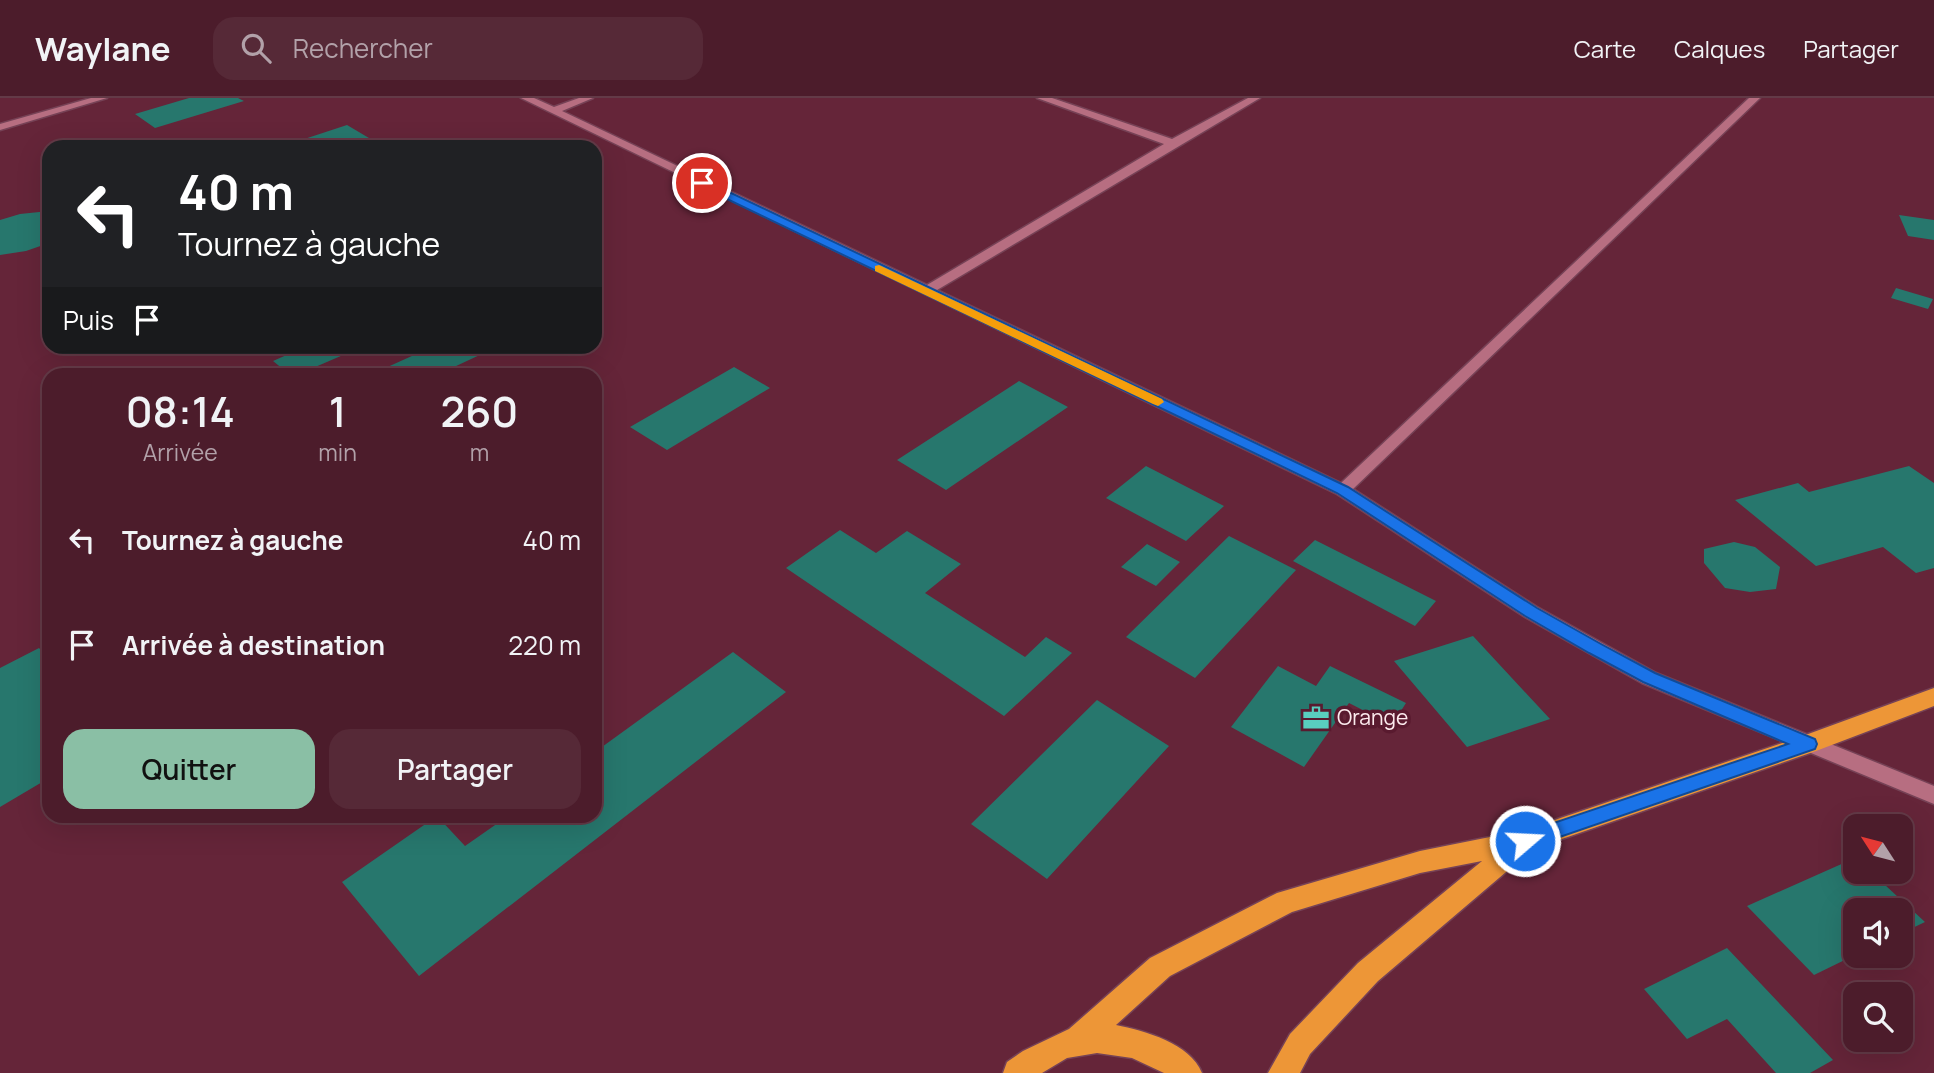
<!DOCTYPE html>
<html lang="fr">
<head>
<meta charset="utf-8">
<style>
  body { margin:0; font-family:Manrope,sans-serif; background:#562937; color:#f1f3f6; height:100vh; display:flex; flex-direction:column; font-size:26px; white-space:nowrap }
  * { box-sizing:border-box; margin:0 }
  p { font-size:23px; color:#b2a1a9 }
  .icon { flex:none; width:38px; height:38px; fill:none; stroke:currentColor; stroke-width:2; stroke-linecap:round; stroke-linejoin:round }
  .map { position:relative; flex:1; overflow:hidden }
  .panel { position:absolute; left:42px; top:270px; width:560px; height:455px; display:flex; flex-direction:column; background:#4c1c2b; border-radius:21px; box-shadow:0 7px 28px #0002,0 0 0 2px #633a47 }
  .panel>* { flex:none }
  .top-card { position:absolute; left:42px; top:42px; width:560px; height:214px; border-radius:21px; box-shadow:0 7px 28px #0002,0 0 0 2px #633a47; background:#202124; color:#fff; overflow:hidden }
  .needle { width:46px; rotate:306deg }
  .buttons { position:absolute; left:1843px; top:716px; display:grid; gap:14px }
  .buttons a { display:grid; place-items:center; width:70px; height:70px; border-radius:14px; background:#4c1c2b; box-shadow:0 7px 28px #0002,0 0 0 2px #633a47; font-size:35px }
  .pin { position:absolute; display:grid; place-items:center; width:60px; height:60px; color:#fff; margin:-30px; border:4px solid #fff; border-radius:50%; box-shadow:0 2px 7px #0007 }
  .me { position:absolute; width:77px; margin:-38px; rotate:71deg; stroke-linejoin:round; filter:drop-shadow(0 0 5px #0008) }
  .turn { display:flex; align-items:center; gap:24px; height:147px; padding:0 21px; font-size:32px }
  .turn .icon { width:91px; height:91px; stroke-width:2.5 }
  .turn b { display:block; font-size:49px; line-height:60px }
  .then { display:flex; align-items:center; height:66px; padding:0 21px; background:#0003; gap:14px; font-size:26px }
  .eta { display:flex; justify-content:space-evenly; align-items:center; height:119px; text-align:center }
  .eta b { font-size:42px; font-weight:600; line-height:49px }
  .primary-button { display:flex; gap:14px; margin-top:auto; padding:14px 21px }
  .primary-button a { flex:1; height:80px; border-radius:21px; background:#8abfa5; color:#111; font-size:28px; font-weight:600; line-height:80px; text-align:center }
  .primary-button a+a { background:#562937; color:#f1f3f6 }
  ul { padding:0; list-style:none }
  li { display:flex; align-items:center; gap:21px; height:105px; padding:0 21px }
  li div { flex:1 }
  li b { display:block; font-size:26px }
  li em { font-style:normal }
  header { display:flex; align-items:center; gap:42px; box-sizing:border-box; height:98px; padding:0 35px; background:#4c1c2b; border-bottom:2px solid #633a47 }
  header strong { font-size:33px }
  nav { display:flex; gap:38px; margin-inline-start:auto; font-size:24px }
  .search { width:490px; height:63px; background:#562937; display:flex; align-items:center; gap:18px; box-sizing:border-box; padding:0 24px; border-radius:21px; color:#b2a1a9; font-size:26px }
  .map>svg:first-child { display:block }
  .building { fill:#27776d }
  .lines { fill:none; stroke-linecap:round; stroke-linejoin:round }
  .minor-casing { stroke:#764256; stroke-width:3 }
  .highway-casing { stroke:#764256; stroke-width:3 }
  .minor { fill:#b76e81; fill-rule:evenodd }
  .highway { fill:#ed9637; fill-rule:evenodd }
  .route { fill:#1a73e8; stroke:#114b97; stroke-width:2 }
  .slow { fill:#f59e0b }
  .labels { text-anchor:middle; stroke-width:7; stroke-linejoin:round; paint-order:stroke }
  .poi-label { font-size:21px; fill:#fcebee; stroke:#591a2f; text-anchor:start }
</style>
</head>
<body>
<header>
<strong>Waylane</strong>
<div class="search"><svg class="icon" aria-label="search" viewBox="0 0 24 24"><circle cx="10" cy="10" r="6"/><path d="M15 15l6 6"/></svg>Rechercher</div>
<nav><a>Carte</a><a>Calques</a><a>Partager</a></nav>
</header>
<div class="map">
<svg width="1934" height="975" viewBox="0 0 1934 975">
  <rect width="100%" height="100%" fill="#652539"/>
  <!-- building -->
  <path class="building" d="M189 0H238L244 3 155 30 135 16Z
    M347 27 369 40 342 49H280Z
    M49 113V145L26 153 0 157V122L20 116Z
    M1899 117 1934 122V142L1908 138Z
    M1896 190 1933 201 1928 211 1891 200Z
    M307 248H364L299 276H289L273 263Z
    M434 248H499L439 276H372Z
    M734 269 770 290 667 352 630 329Z
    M1019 283 1068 309 946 392 897 362Z
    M1146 368 1224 408 1186 443 1106 400Z
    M1909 368 1934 385V470L1916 475 1883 449 1816 468 1735 402 1798 385 1809 394Z
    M840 432 876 455 907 433 961 466 925 495 1025 559 1046 539 1072 555 1004 618 786 470Z
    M1229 438 1296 472 1195 580 1126 539Z
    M1315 442 1436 503 1415 528 1293 463Z
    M1734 444 1755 449 1780 469 1776 491 1750 494 1725 490 1704 465V451Z
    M1147 446 1180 464 1156 488 1121 469Z
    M1473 538 1550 621 1467 649 1394 563Z
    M39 550 49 561V680L0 709V570Z
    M733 554 786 594 419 878 342 784 437 718 465 748 508 718H595V654Z
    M1278 568 1316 588 1330 568 1406 605 1392 627 1349 605 1304 669 1231 629Z
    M1097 602 1169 648 1047 781 971 726Z
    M1855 760V774H1871L1925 824 1900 836V812H1855V857L1814 877 1747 808Z
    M1727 850 1833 962 1810 975H1776L1727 921 1687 941 1644 891Z"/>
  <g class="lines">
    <defs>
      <path id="minor" d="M91 0H107L0 32V26Z
        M521 0H534L554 9 579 0H593L562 13 927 187 1164 46 1037 0H1052L1172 41 1248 0H1260L937 192 1341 385 1749 0H1760L1353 391 1537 509 1656 575 1934 688V706L1642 585 1525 519 1337 396Z"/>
      <path id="highway" d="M1934 590V608L1816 653 1533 751 1378 883 1310 956 1300 975H1268L1290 936 1358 865 1482 763 1420 775 1292 814 1170 878 1116 927C1145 933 1190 945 1202 975H1164L1132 960 1097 955 1067 960 1042 975H1003L1007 964 1023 953 1069 931 1150 860 1277 795 1420 753 1525 732 1800 639Z"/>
    </defs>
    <!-- minor casing -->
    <use href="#minor" class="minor-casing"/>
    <!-- highway casing -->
    <use href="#highway" class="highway-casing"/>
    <!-- minor -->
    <use href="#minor" class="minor"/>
    <!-- highway -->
    <use href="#highway" class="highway"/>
  </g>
  <!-- route -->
  <path class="route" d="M698 83H706L1348 389 1537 510 1601 546 1655 575 1815 641 1817 646 1815 651 1525 751 1518 749 1516 743 1518 737 1788 646 1643 584 1589 555 1525 518 1337 395 698 87Z"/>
  <!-- slow -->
  <path class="slow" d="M879 167 1162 301 1164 304 1158 308 1153 306 875 173V168Z"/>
  <!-- icons -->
  <defs>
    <symbol id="office-bare" viewBox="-9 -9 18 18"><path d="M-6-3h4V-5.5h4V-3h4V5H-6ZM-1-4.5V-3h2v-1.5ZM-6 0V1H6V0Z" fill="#59cebf" stroke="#591a2f" stroke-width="2.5" paint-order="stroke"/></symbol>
  </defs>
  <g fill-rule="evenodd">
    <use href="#office-bare" x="1297" y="601" width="38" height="38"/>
  </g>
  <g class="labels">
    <!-- poi labels -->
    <g class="poi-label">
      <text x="1337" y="627">Orange</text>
    </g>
  </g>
</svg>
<div class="buttons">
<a><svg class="needle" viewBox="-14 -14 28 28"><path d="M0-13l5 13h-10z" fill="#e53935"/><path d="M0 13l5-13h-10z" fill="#b2a1a9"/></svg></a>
<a><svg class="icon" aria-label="sound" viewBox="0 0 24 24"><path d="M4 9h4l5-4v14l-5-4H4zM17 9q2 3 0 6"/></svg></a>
<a><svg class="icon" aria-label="search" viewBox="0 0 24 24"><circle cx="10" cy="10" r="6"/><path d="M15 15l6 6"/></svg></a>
</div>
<div class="pin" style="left:702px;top:85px;background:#d93025"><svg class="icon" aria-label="arrive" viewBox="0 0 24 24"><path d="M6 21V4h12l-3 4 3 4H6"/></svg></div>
<svg class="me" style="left:1525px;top:743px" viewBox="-20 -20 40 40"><circle r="17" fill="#1a73e8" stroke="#fff" stroke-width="3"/><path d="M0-11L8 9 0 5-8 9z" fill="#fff"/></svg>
<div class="top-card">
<div class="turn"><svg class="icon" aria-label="left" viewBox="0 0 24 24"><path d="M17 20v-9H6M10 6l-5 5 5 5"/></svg><div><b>40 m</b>Tournez à gauche</div></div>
<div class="then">Puis<svg class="icon" aria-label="arrive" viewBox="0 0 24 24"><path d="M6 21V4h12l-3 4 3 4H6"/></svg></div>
</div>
<section class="panel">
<div class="eta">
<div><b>08:14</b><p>Arrivée</p></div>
<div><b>1</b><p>min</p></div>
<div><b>260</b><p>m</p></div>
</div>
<ul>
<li><svg class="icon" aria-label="left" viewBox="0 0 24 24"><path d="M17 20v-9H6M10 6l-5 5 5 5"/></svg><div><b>Tournez à gauche</b></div><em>40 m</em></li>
<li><svg class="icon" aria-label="arrive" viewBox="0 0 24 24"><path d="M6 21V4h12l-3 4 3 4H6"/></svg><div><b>Arrivée à destination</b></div><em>220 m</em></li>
</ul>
<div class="primary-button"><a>Quitter</a><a>Partager</a></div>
</section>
</div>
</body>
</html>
